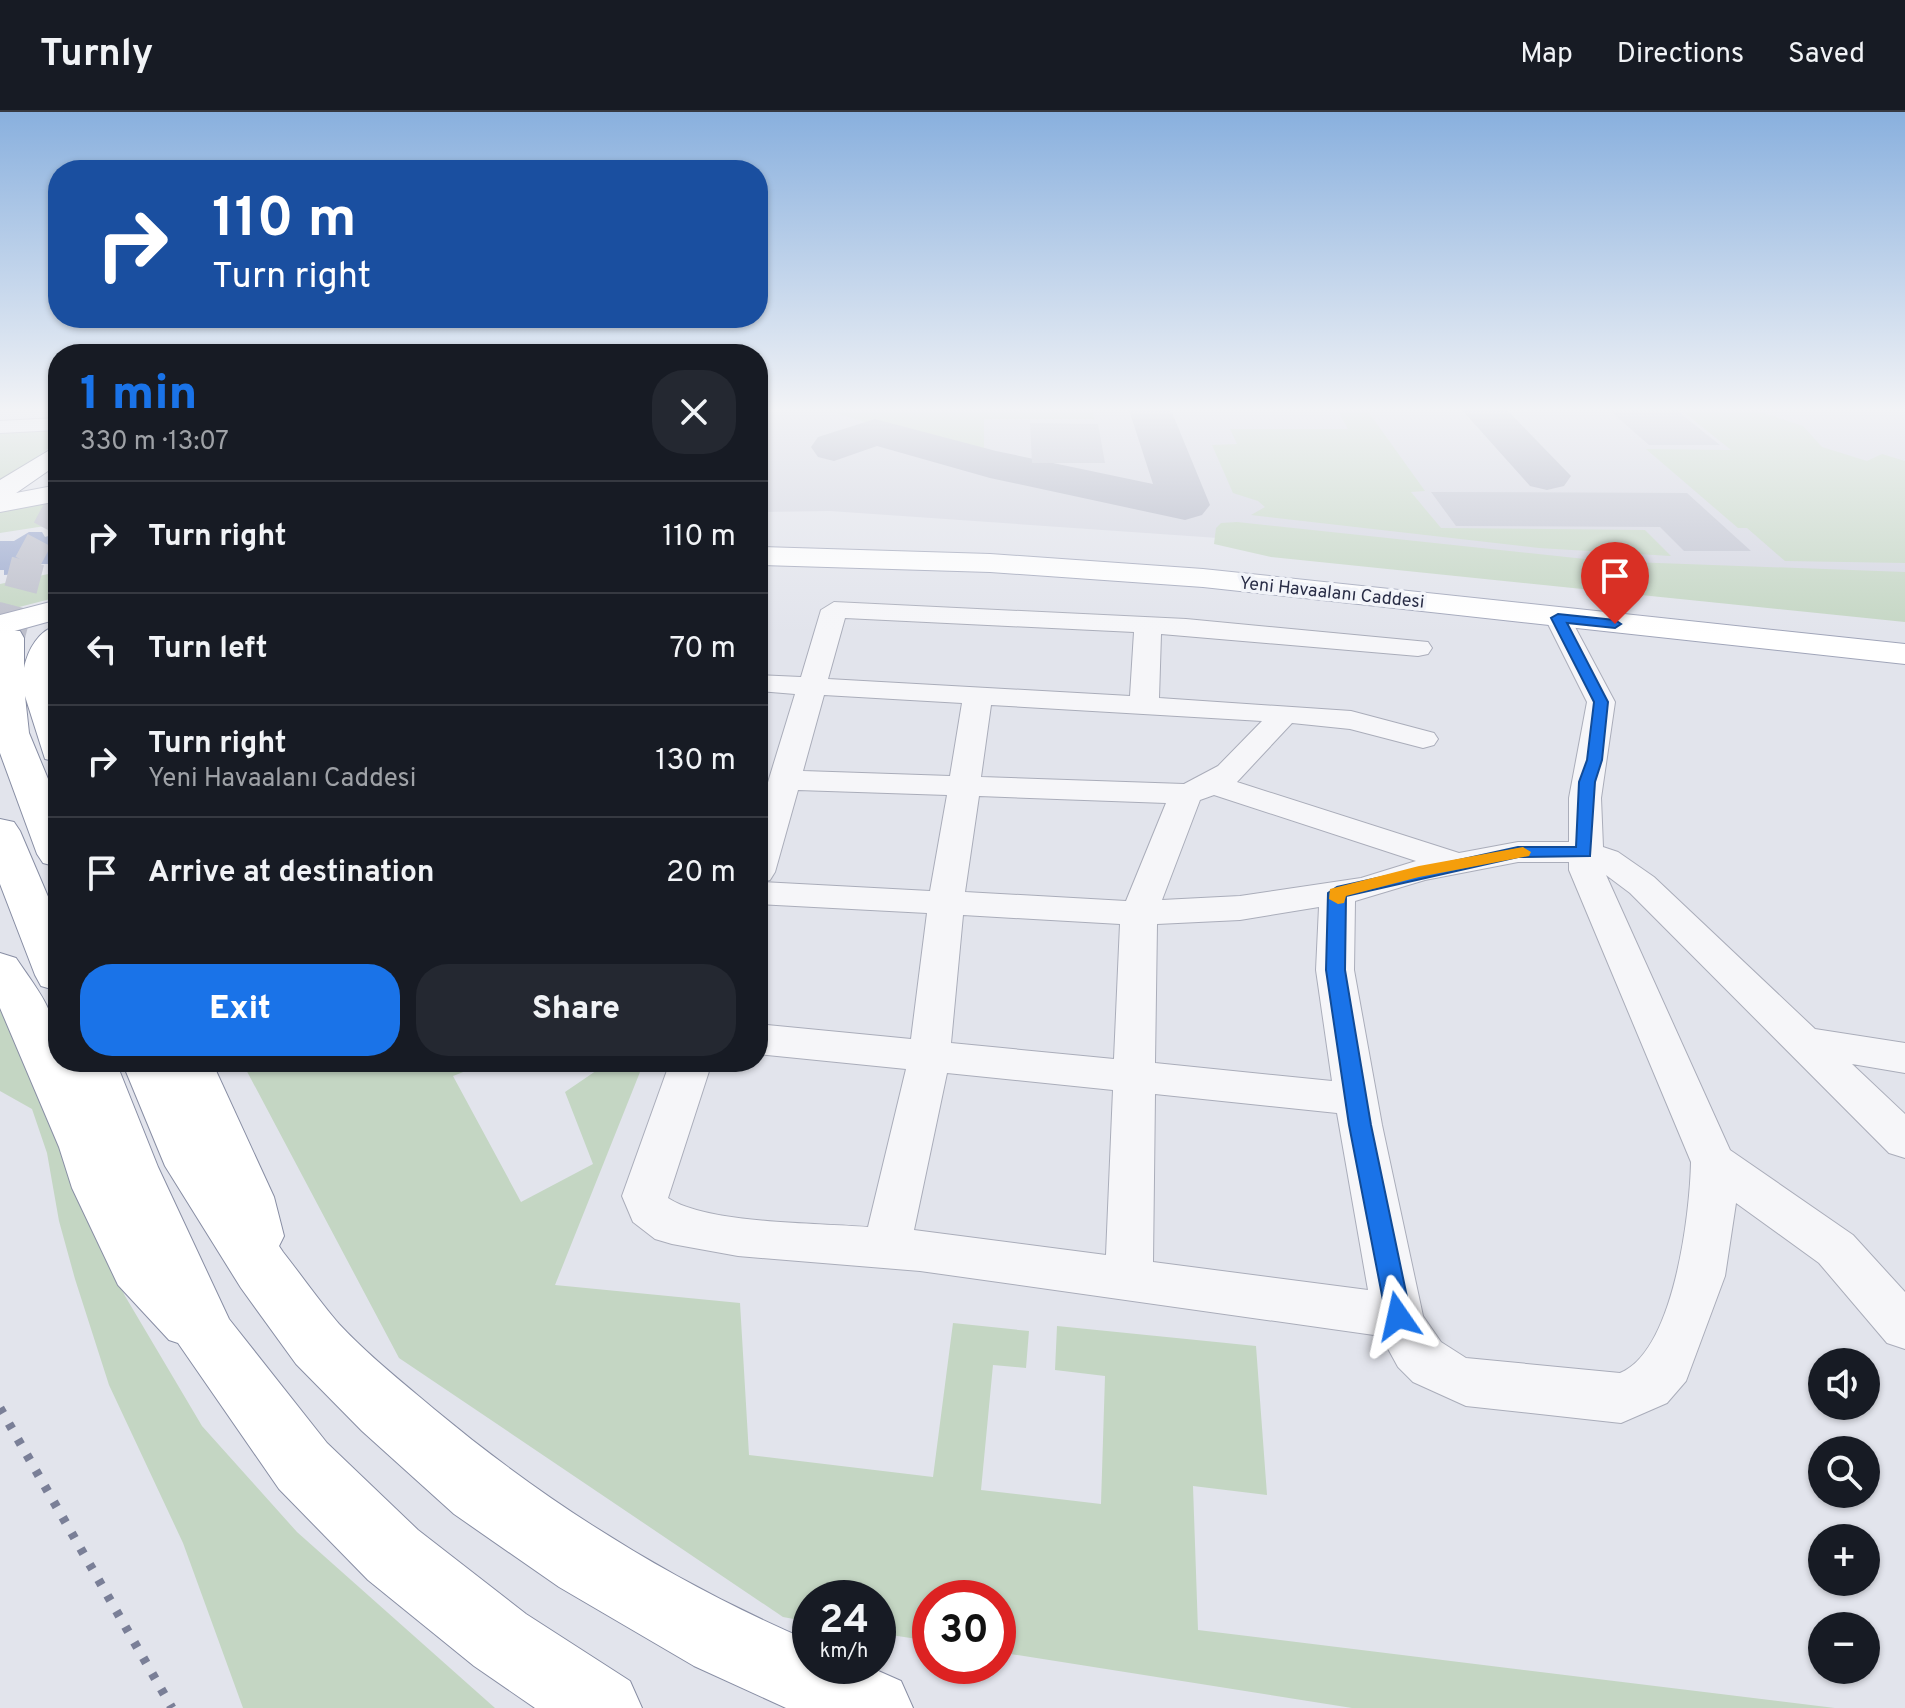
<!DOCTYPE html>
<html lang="en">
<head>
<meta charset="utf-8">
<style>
  body { margin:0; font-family:Overpass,sans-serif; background:#242831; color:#f1f3f6; height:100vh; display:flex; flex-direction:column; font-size:30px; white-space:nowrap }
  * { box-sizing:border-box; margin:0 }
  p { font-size:26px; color:#9ea1a6 }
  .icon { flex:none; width:44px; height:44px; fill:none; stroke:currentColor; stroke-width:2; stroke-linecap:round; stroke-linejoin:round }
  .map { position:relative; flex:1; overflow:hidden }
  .drawer { position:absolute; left:48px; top:232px; width:720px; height:728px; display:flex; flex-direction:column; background:#171b24; border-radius:32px; box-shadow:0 2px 6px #0004 }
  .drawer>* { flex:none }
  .banner { position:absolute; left:48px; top:48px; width:720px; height:168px; border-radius:32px; box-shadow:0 2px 6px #0004; background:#1a4fa0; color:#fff; overflow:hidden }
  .controls { position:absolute; left:1808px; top:1236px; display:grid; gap:16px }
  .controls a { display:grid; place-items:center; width:72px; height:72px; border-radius:50%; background:#171b24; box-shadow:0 2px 6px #0004; font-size:40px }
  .speed { position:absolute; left:792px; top:1468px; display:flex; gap:16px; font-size:40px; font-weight:700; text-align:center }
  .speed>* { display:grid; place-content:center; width:104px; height:104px; border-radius:50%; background:#171b24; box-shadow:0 2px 6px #0004; line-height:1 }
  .speed small { font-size:20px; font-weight:400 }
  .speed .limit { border:12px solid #d22; background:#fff; color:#111 }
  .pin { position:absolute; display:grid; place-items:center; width:68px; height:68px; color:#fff; margin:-82px -34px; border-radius:50% 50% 50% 0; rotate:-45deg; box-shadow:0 0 8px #0007 }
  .pin .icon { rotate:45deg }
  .me { position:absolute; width:88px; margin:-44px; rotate:349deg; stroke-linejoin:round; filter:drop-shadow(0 0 6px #0008) }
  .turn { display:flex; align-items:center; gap:28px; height:168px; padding:0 32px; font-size:36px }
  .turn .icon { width:104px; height:104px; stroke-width:2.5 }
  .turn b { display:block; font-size:56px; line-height:68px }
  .round { display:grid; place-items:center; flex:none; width:84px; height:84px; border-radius:32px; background:#242831 }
  .head { display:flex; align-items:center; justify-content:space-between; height:136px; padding:0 32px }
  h1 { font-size:48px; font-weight:800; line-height:60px; color:#1a73e8 }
  .action { display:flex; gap:16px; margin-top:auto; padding:16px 32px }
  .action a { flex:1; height:92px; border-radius:32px; background:#1a73e8; color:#fff; font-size:32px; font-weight:800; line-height:92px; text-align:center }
  .action a+a { background:#242831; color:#f1f3f6 }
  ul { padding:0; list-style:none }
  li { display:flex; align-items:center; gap:24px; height:112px; padding:0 32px; border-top:2px solid #363941 }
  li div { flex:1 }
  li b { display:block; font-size:30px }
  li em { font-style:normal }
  header { display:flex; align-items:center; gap:48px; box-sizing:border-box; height:112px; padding:0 40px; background:#171b24; border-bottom:2px solid #363941 }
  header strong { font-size:38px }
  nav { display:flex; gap:44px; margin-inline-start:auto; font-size:28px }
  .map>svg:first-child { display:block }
  .built { fill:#d4d6e1 }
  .green { fill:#c4d6c3 }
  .water { fill:#9ba9ce }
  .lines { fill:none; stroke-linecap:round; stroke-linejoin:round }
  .taxiway { fill:#aeb2c2; fill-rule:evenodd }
  .building { fill:#bfc2cf }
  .highway-tunnel-far1 { stroke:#bdbfcb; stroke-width:26; stroke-dasharray:26 13; stroke-linecap:butt }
  .highway-tunnel { stroke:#bdbfcb; stroke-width:33; stroke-dasharray:33 17; stroke-linecap:butt }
  .minor-casing { stroke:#aaadba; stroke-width:2 }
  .major-casing { stroke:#a0a5b9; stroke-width:2 }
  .highway-casing { stroke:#888ea4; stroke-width:2 }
  .minor { fill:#f6f6f9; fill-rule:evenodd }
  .major { fill:#fff; fill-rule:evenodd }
  .highway { fill:#fff; fill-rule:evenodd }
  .rail { stroke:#7a7f97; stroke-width:9; stroke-dasharray:6 12; stroke-linecap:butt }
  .route { fill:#1a73e8; stroke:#114b97; stroke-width:2 }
  .slow { fill:#f59e0b }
  .labels { text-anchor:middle; stroke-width:7; stroke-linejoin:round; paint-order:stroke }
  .far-street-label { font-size:18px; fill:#292d46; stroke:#f2f4f9 }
</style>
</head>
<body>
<header>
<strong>Turnly</strong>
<nav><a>Map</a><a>Directions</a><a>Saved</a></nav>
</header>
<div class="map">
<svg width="1905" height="1596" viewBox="0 0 1905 1596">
  <rect width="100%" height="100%" fill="#e2e4ec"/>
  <!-- built -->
  <path class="built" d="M758 298H1905V474L830 399 758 400Z"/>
  <!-- green -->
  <path class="green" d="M826 298H1092L1095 307H984V347Z
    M1337 298H1367L1425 379 1411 380 1441 416 1645 418 1671 444 1539 436 1251 403 1265 395 1258 389 1233 381 1212 333 1237 332 1230 317H1348Z
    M1681 298H1755L1803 314 1822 335 1867 349 1882 342 1905 349V451L1785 449 1747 416H1738L1646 337 1731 338Z
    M58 309V328L21 359 0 371V312Z
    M58 389V412L0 421V400Z
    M1237 410 1604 449 1905 460V510L1271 445 1214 432 1216 416 1221 411Z
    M58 460V485L0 500V472Z
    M0 888 80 1086 125 1184 202 1314 297 1420 495 1596H243L183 1431 109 1273 75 1167 59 1109 47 1041 32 997 0 979Z
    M242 950H489L453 964 521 1090 593 1052 565 980 609 950H644L555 1173 740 1191 749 1343 933 1365 953 1211 1029 1219 1026 1256 993 1253 981 1378 1101 1392 1105 1264 1055 1258 1057 1214 1256 1234 1267 1383 1193 1374 1198 1518 1835 1596H1352L998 1540V1486H930V1529L878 1521V1486H810V1510L783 1505 399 1246Z"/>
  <!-- water -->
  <path class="water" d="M29 420H42L45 425 58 421V452H39L20 462 4 463V458H0V429H14Z"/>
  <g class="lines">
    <!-- taxiway -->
    <path class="taxiway" d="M1129 298H1171L1210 393 1202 403 1185 408 990 366 877 334 834 349 818 345 811 335 818 325 875 307 996 339 1153 372Z
      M1462 298H1507L1571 364 1564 374 1547 378 1530 374Z"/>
  </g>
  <!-- building -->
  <path class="building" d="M1609 298H1676L1720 333H1649Z
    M1030 311 1098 312 1105 351H1032Z
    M1431 380 1687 381 1751 439H1684L1660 415 1456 414Z"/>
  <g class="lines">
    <!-- highway-tunnel-far1 -->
    <path class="highway-tunnel-far1" d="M27 451 58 393"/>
    <!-- highway-tunnel -->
    <path class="highway-tunnel" d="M8 526 28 449"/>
    <defs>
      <path id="minor" d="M58 306V318L0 321V309Z
        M834 490 1186 507 1428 530 1432 536 1428 542 1418 544 1161 522 1159 586 1351 599 1434 621 1438 627 1434 633 1423 636 1350 617 1292 611 1237 670 1459 741 1518 730H1569V686L1587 590 1545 506 1549 500H1567L1615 590 1601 686 1603 735 1618 740 1654 765 1815 917 1905 931V961L1852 952 1905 1002V1046L1889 1041 1630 781 1606 763 1730 1038 1853 1123 1905 1180V1237L1887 1231 1819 1151 1736 1091 1725 1164 1686 1269 1667 1291 1621 1311 1466 1294 1413 1270 1398 1255 1381 1224 920 1159 738 1144 672 1132 655 1127 633 1110 622 1084 670 950H712L668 1086C707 1112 818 1111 868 1115L906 957 758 942V912L911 927 927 801 758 792V703L795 582 758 579V563L801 565 821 498ZM845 506 1134 520 1130 584 828 567ZM824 583 962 591 950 664 803 659ZM991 593 1262 609 1218 654 1184 672 981 665ZM798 678 947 683 930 779 761 770 770 768 775 760ZM1214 683 1416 749 1361 766 1240 784 1162 788 1200 688ZM979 684 1166 691 1126 789 965 780ZM1518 750H1569V758L1691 1050C1690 1102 1674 1239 1620 1261L1466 1246 1441 1230 1423 1204 1382 1013 1354 858 1355 789 1425 768ZM1319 795 1316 858 1332 969 1155 951 1157 812 1240 808ZM963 803 1120 812 1114 947 951 931ZM947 961 1113 978 1106 1143 914 1118ZM1155 982 1337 1001 1368 1178 1153 1150Z"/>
      <path id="major" d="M58 373V389L0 400V384Z
        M758 435 990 442 1203 457 1905 532V552L1203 475 990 460 758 453Z
        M58 488V507L0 523V503Z"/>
      <path id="highway" d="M58 333V352L9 386 0 388V368Z
        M58 513V650L45 647 25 584 29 621 58 691V755L43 751 37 742 0 641V518L20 519 24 526V556C28 537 39 518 58 513Z
        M0 707 14 710 20 719 58 808V879L41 874 35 863 0 772Z
        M0 841 16 846C43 886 58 900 58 950H116L158 1055 229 1207 327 1331 418 1418 526 1502 630 1569 642 1596H535L474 1554 368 1468 279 1377 178 1231 169 1228 118 1173 72 1076 59 1035 0 896Z
        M122 950H212L274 1085 284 1124 279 1134 283 1140C302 1164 319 1189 339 1212 368 1243 402 1270 434 1297 548 1392 674 1471 810 1529V1554H867L901 1569 913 1596H786L694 1554 559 1475 454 1402 362 1319 296 1252 241 1176 165 1054Z"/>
    </defs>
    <!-- minor casing -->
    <use href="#minor" class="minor-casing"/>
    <!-- major casing -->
    <use href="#major" class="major-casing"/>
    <!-- highway casing -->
    <use href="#highway" class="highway-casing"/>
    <!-- minor -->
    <use href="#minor" class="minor"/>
    <!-- major -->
    <use href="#major" class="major"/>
    <!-- highway -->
    <use href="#highway" class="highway"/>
    <!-- rail -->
    <path class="rail" d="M0 1296 172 1596"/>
  </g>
  <!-- sky -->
  <linearGradient id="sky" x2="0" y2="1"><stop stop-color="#89b0de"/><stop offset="0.57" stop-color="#f2f3f6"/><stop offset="1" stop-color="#f2f3f6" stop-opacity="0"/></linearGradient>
  <rect width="1905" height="522" fill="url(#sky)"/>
  <!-- route -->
  <path class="route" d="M1558 502 1615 508 1621 512 1615 516 1567 511 1608 590 1602 648 1595 670 1590 744 1518 745 1346 784 1345 858 1371 1013 1411 1204 1407 1212 1398 1215 1390 1212 1386 1204 1349 1013 1326 858 1328 781 1337 775 1518 735H1576L1579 670 1587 648 1594 590 1551 506Z"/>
  <!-- slow -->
  <path class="slow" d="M1523 735 1531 740 1529 744 1419 765 1346 784 1344 791 1338 792 1329 787 1330 777 1419 754Z"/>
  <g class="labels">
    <!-- far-street labels -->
    <g class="far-street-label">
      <text transform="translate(1332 480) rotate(6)" y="6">Yeni Havaalanı Caddesi</text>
    </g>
  </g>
</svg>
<div class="controls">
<a><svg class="icon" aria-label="sound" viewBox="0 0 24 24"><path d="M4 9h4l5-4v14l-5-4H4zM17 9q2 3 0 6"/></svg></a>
<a><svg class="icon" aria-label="search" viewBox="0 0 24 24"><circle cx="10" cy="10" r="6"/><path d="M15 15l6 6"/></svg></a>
<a>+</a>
<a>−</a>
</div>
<div class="speed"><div>24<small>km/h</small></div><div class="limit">30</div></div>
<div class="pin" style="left:1615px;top:512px;background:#d93025"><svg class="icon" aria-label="arrive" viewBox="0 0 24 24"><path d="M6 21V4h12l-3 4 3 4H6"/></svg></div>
<svg class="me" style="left:1398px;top:1204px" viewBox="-20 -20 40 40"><path d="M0-17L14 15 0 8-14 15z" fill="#1a73e8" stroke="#fff" stroke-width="4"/></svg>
<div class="banner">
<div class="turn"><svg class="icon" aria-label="right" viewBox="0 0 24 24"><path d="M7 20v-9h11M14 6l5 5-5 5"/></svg><div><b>110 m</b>Turn right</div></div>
</div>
<section class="drawer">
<div class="head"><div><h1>1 min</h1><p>330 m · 13:07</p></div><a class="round"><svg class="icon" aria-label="close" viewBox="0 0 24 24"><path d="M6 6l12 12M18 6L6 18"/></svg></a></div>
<ul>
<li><svg class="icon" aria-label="right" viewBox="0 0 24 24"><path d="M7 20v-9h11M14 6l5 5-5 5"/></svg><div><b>Turn right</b></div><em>110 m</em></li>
<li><svg class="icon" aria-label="left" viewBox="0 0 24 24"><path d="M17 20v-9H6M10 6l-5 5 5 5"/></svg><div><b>Turn left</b></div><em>70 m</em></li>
<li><svg class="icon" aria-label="right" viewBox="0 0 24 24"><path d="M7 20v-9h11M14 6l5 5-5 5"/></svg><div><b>Turn right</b><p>Yeni Havaalanı Caddesi</p></div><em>130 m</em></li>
<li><svg class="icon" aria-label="arrive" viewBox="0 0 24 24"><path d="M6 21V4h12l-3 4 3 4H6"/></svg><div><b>Arrive at destination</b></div><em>20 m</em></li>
</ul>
<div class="action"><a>Exit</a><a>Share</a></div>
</section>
</div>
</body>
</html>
